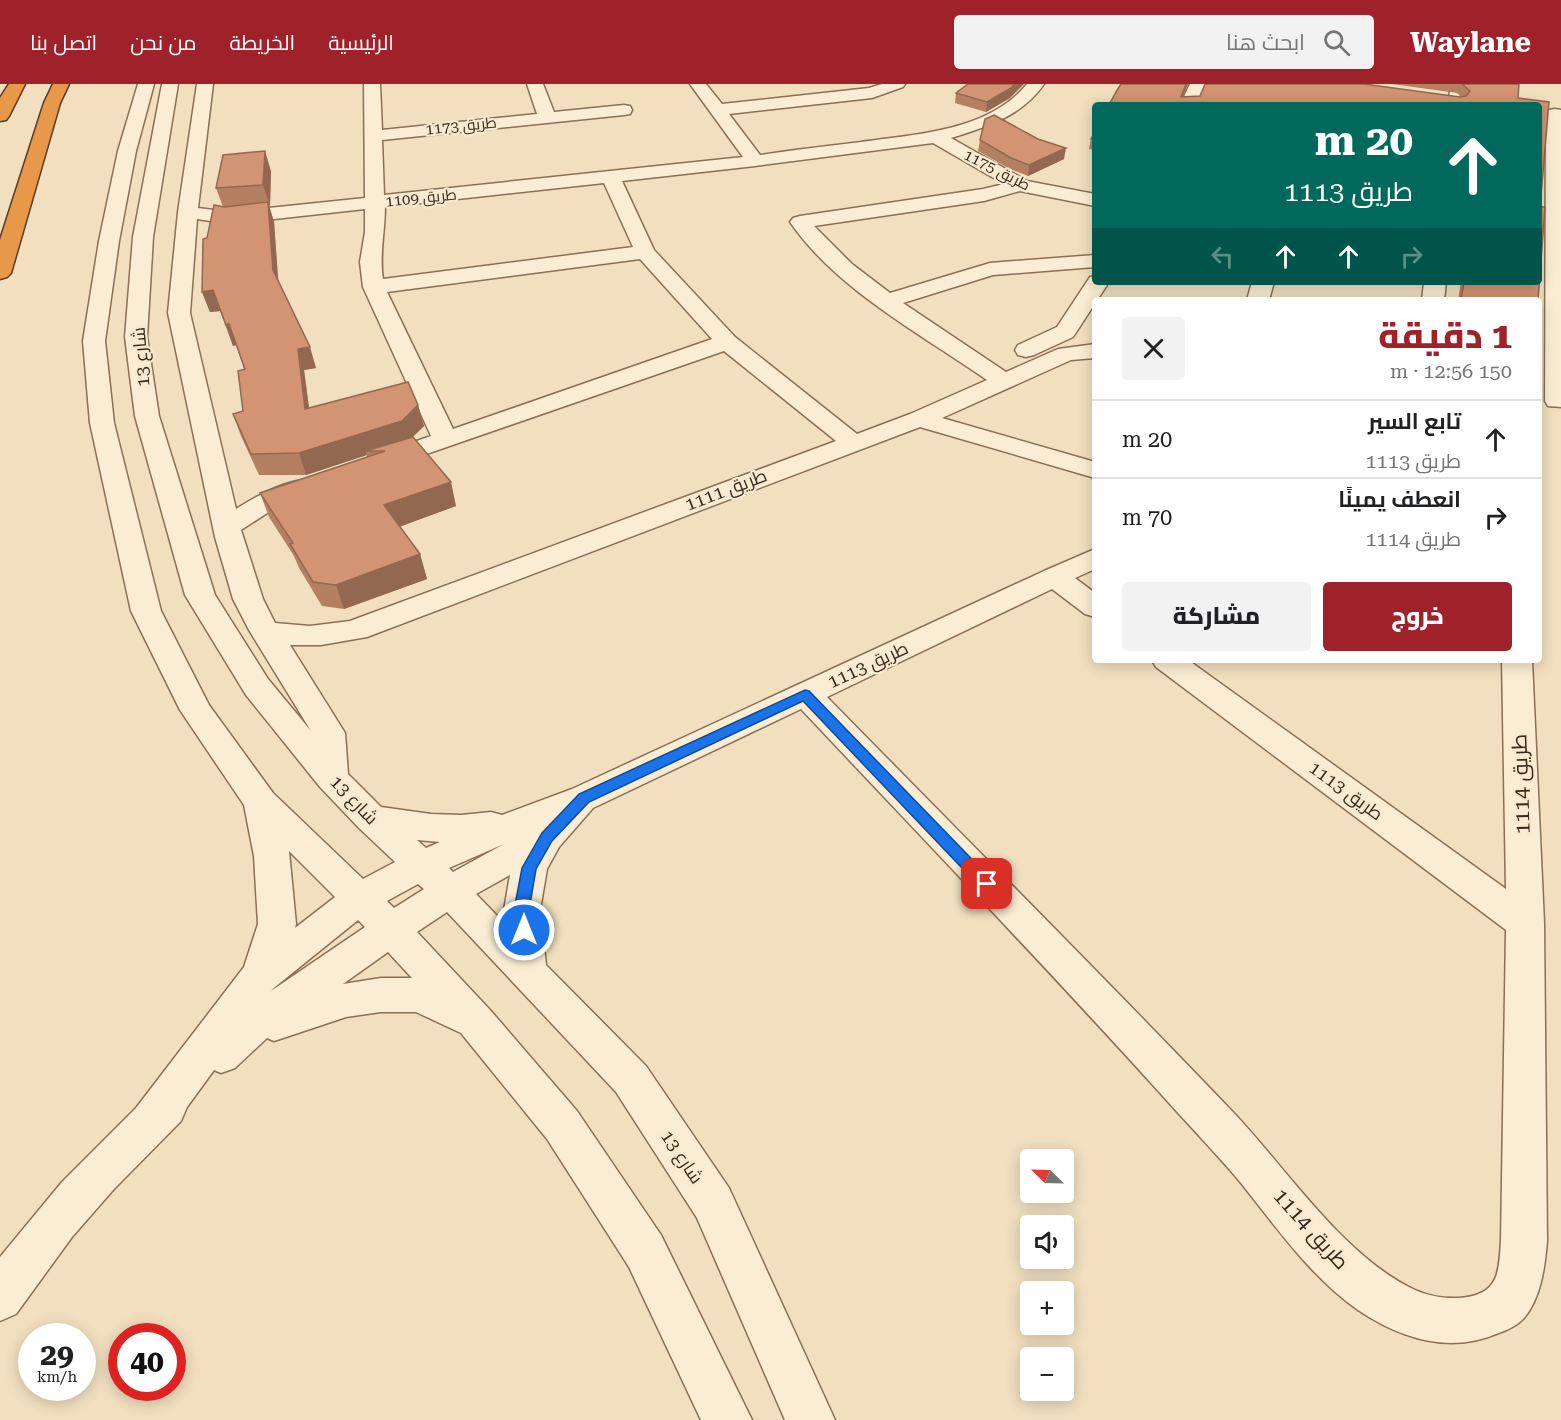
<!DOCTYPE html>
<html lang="ar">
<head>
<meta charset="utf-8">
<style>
  body { margin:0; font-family:"Roboto Serif",Cairo,serif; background:#f2f2f2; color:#202124; direction:rtl; height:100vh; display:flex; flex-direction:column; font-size:22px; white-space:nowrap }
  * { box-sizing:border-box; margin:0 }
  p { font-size:20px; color:#757577 }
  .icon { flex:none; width:33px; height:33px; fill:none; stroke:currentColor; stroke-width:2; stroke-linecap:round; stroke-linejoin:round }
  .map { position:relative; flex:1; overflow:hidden; direction:ltr }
  .sheet { position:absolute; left:1092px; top:213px; width:450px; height:366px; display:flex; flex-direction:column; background:#fff; border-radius:6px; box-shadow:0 3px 15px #0003; direction:rtl }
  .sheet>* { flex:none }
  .top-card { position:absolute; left:1092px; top:18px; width:450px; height:183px; border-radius:6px; box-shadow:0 3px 15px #0003; direction:rtl; background:#00695c; color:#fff; overflow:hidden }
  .needle { width:39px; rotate:293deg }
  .buttons { position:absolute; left:1020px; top:1065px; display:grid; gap:12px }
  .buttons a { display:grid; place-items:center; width:54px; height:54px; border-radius:6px; background:#fff; box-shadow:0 3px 15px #0003; font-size:30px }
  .speed { position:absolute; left:18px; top:1239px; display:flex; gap:12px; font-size:30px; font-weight:700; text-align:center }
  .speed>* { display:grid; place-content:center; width:78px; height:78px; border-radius:50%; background:#fff; box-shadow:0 3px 15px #0003; line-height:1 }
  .speed small { font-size:15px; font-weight:400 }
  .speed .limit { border:9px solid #d22; background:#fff; color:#111 }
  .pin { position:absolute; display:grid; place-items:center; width:51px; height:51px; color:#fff; margin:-26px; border-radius:12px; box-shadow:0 3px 9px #0006 }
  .me { position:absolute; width:66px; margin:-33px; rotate:0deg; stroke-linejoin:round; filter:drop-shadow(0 0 4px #0008) }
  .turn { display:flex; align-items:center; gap:21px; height:126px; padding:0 30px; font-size:27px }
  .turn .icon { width:78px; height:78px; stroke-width:2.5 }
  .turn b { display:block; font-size:42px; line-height:51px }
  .lanes { display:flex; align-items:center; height:57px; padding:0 30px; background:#0003; justify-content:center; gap:30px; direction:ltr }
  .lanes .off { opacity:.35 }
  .round { display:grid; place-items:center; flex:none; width:63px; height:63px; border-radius:6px; background:#f2f2f2 }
  .overview { display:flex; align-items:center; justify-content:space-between; height:102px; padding:0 30px }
  h1 { font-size:36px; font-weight:800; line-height:45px; color:#9f212a }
  .cta { display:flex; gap:12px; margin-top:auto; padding:12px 30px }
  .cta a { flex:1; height:69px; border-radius:6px; background:#9f212a; color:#fff; font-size:24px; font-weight:800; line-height:69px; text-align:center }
  .cta a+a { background:#f2f2f2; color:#202124 }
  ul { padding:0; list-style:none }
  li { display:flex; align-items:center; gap:18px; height:78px; padding:0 30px; border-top:2px solid #e0e0e0 }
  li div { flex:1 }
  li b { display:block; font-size:22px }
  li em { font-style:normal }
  header { display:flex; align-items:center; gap:36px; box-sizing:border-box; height:84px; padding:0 30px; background:#9f212a; color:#fff }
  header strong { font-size:28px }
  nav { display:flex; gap:33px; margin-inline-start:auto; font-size:21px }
  .search { width:420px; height:54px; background:#f2f2f2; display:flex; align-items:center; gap:15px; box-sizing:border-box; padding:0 21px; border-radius:6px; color:#757577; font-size:22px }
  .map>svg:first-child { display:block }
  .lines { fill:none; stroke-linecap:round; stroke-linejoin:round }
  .minor-casing { stroke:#8b6f56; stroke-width:3 }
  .highway-casing { stroke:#583d2b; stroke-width:3 }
  .minor { fill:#fbedd3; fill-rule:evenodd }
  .highway { fill:#e89849; fill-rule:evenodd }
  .wall { fill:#b57f62 }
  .shaded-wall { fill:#936850 }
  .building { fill:#d29472; stroke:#936850; stroke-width:1.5 }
  .route { fill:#1a73e8; stroke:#114b97; stroke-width:1.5 }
  .labels { text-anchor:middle; stroke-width:4.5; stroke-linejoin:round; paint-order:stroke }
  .far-street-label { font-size:15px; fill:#3a281c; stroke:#f8eacf }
  .street-label { font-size:18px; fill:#3a281c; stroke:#f8eacf }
  .near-street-label { font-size:21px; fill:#3a281c; stroke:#f8eacf }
</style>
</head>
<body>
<header>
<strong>Waylane</strong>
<div class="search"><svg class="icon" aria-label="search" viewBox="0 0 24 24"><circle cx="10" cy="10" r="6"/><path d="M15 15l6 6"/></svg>ابحث هنا</div>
<nav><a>الرئيسية</a><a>الخريطة</a><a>من نحن</a><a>اتصل بنا</a></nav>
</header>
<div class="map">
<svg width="1561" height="1336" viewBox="0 0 1561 1336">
  <rect width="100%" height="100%" fill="#f1dfbf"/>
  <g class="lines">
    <defs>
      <path id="minor" d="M138 0H154L136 67 119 157 105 257 114 339 161 527 209 621 273 709 363 795 395 778 359 744 320 703 246 611 185 511 135 332 125 253 133 153 162 0H178L153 153 147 253 159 332 215 511 268 595 311 647 249 546 233 515 215 453 168 229 178 128 197 0H213L198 124 230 128 365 114 364 0H380L382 46 537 30 527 0H543L554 28 624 21 630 22 632 26 630 30 624 31 382 56 384 111 743 73 690 0H706L722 20 869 4 882 0H905L903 3 872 14 729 30 760 71C793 66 827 62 861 58 917 50 989 47 1027 0H1044C1022 32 987 43 951 54L1027 97 1095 110V122L1020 107 984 117 814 142 852 180 890 209 990 179 1095 171V183L993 191 903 219 1006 288 1058 265 1095 260V274L1071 276 942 334 1095 378V394L920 343 367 553 321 561H290L345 649 348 690 381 723 431 730 461 731 491 728 502 731 572 705 1044 487 1095 465V485L1075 494 1095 509V533L1085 530 1052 505 827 613C961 750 1097 886 1230 1025 1285 1082 1342 1172 1415 1206 1437 1216 1483 1221 1495 1195 1500 1184 1500 1169 1501 1157L1506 846 1156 583 1152 576H1188L1506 805 1502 576H1532L1544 839 1547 1157C1545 1182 1541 1214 1524 1234 1517 1242 1505 1247 1496 1250 1448 1270 1400 1254 1358 1226 1311 1193 1277 1144 1241 1099 1221 1075 1200 1053 1179 1030 1056 893 928 760 801 625L593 724 559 763 547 785 540 826 546 881 646 982 729 1104 835 1336H785L697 1134 616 1008 447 828 417 848 491 927 577 1027 661 1151 752 1336H701L629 1183 547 1055 461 949 416 928H381L346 933 274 957 267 954 235 984 221 989 214 986 187 1023 181 1037 114 1105 72 1153 16 1230 0 1237V1173L62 1098 136 1024 244 883 258 840 254 772 244 721 180 626 131 527 90 339 83 257 99 157 118 67ZM933 59 1004 100 983 105 800 132 793 134 790 138C836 205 921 250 987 296L910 330 857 350 735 253 654 166 622 97 755 82ZM604 99 633 163 383 195C379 171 385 147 385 123ZM365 125V148L360 178 363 203 431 352 371 373 367 378 371 383 380 386 389 383 724 267 836 357 350 537 310 542 275 539 263 515 241 446 272 426 314 409 318 403 314 397C292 392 255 413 236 425L190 229 197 135 230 140ZM640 175 712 255 453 345 387 208ZM417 756 440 758 426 764ZM504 760 453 788 449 784ZM289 767 335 813 295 844 296 840ZM510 791 504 826V839L476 810ZM418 800 424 805 394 824 387 817ZM358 836 365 843 271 907 275 903ZM388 868 412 894H381L343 900Z
        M1190 0H1206L1196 21H1180Z
        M1451 0H1467L1464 21H1448Z
        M1555 25 1561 26V323L1548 322 1545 317 1546 30 1549 26Z
        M1095 192V198H1109L1073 253 1034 271 1026 273 1018 271 1015 266 1018 261 1057 243 1090 193Z
        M1252 198H1274L1269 216H1247Z
        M1424 198H1446L1444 216H1422Z"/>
      <path id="highway" d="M9 0H25L9 32 6 36 0 37V14Z
        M53 0H69L60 19 11 189 7 193 0 195V156L44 19Z"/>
    </defs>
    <!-- minor casing -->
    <use href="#minor" class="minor-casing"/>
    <!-- highway casing -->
    <use href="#highway" class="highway-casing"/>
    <!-- minor -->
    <use href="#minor" class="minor"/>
    <!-- highway -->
    <use href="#highway" class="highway"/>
  </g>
  <!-- wall -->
  <path class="wall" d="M1121 0H1188L1183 13 1200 12 1205 0H1364L1460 13H1461L1457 9 1392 0H1519L1518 14 1549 18 1540 123H1545L1538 216H1458L1461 198H1539V21H1109L1116 8Z
    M956 9 1010 14 986 28 955 19Z
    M1095 48V66L1089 65 1091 55Z
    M980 56 1064 75 1028 92 1010 85 978 67Z
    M271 87 270 122H269L274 138 278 198 316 284 304 286 309 324 418 321 424 342 413 353 456 422 400 442 420 470 427 495 344 525 322 522 299 484 294 472 269 433 260 409 367 373V371L306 391H259L241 352 233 330 243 327 244 285 236 261 233 262 220 227 210 228 202 208 207 154 223 123 216 104Z"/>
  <!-- shaded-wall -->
  <path class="shaded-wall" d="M1015 0H1024L1010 14 986 28 987 18Z
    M1186 0H1188L1179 21 1181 13Z
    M1066 64 1064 75 1028 92 1029 81Z
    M265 67 271 87 270 122 263 101Z
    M268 118 274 138 279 206 273 186Z
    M213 206 220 227 210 228 202 208Z
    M229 240 236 261 233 262 226 241Z
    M310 263 316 284 304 286 312 347 305 325 298 265Z
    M418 321 424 342 407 358 365 367 367 371 306 391 299 369Z
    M451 398 456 422 391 446 384 421Z
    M420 470 427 495 344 525 336 501Z"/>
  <!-- building -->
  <path class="building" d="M968 0H1015L1011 4 987 18 956 9Z
    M1121 0H1186L1181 13 1200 12 1205 0H1364L1460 13 1466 12 1470 7 1462 0H1519L1518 14 1549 18 1540 123H1545L1538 216H1461L1464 198H1539V21H1109L1116 8Z
    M994 31 1038 55 1066 64 1029 81 1011 74 980 56 985 35Z
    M1095 48V55H1091Z
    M265 67 263 101 216 104 223 71Z
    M268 118 273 186 310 263 298 265 305 325 408 298 418 321 402 337 299 369 251 370 233 330 243 327 238 287 245 285 229 240 226 241 213 206 202 208 203 155 207 154 214 121 224 123Z
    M413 353 451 398 384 421 420 470 336 501 313 498 290 460 293 459 260 409 385 367H365Z"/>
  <!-- route -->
  <path class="route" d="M805 606 809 607 992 796 994 800 992 804H981L803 617 589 718 552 757 536 785 529 826 532 846 529 850 524 852 518 850 514 826 522 784 542 749 579 710Z"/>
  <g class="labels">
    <!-- far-street labels -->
    <g class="far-street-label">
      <text transform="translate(461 42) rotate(-6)" y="5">طريق 1173</text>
      <text transform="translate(997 86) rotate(27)" y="5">طريق 1175</text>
      <text transform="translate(421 114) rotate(-6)" y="5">طريق 1109</text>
    </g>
    <!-- street labels -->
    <g class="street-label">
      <text transform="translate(141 273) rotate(-95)" y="6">شارع 13</text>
      <text transform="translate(726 406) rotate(-21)" y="6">طريق 1111</text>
      <text transform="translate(868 581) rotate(-25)" y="6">طريق 1113</text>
      <text transform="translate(1346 707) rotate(36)" y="6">طريق 1113</text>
      <text transform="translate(354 716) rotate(46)" y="6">شارع 13</text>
      <text transform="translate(682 1073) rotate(56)" y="6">شارع 13</text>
    </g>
    <!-- near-street labels -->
    <g class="near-street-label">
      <text transform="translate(1521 700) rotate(-92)" y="7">طريق 1114</text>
      <text transform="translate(1311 1145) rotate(48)" y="7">طريق 1114</text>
    </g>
  </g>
</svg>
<div class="buttons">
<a><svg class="needle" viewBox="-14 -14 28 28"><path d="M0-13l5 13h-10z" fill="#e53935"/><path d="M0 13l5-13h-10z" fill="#757577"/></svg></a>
<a><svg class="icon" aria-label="sound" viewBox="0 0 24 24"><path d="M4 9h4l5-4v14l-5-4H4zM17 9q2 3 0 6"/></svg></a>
<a>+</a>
<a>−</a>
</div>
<div class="speed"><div>29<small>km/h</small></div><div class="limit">40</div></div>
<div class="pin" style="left:987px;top:800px;background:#d93025"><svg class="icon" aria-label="arrive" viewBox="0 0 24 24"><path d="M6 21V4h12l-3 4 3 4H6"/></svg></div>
<svg class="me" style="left:524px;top:846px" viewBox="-20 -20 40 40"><circle r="17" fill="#1a73e8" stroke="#fff" stroke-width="3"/><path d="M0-11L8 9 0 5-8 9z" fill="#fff"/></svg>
<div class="top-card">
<div class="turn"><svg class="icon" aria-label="ahead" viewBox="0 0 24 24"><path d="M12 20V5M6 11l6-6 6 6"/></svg><div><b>20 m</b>طريق 1113</div></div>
<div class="lanes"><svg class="icon off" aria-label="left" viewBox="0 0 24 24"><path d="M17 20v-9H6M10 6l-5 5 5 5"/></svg><svg class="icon" aria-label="ahead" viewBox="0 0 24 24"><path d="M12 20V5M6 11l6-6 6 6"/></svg><svg class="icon" aria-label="ahead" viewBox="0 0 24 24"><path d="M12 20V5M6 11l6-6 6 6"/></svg><svg class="icon off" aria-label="right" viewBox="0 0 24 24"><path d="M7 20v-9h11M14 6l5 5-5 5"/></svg></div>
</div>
<section class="sheet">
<div class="overview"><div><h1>1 دقيقة</h1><p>150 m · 12:56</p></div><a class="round"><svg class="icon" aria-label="close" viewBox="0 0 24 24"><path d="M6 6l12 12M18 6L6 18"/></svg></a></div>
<ul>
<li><svg class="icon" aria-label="ahead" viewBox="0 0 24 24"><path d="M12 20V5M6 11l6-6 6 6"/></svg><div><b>تابع السير</b><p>طريق 1113</p></div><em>20 m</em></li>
<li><svg class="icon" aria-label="right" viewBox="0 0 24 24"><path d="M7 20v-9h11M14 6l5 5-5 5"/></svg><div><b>انعطف يمينًا</b><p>طريق 1114</p></div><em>70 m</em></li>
</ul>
<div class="cta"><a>خروج</a><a>مشاركة</a></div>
</section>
</div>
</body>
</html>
